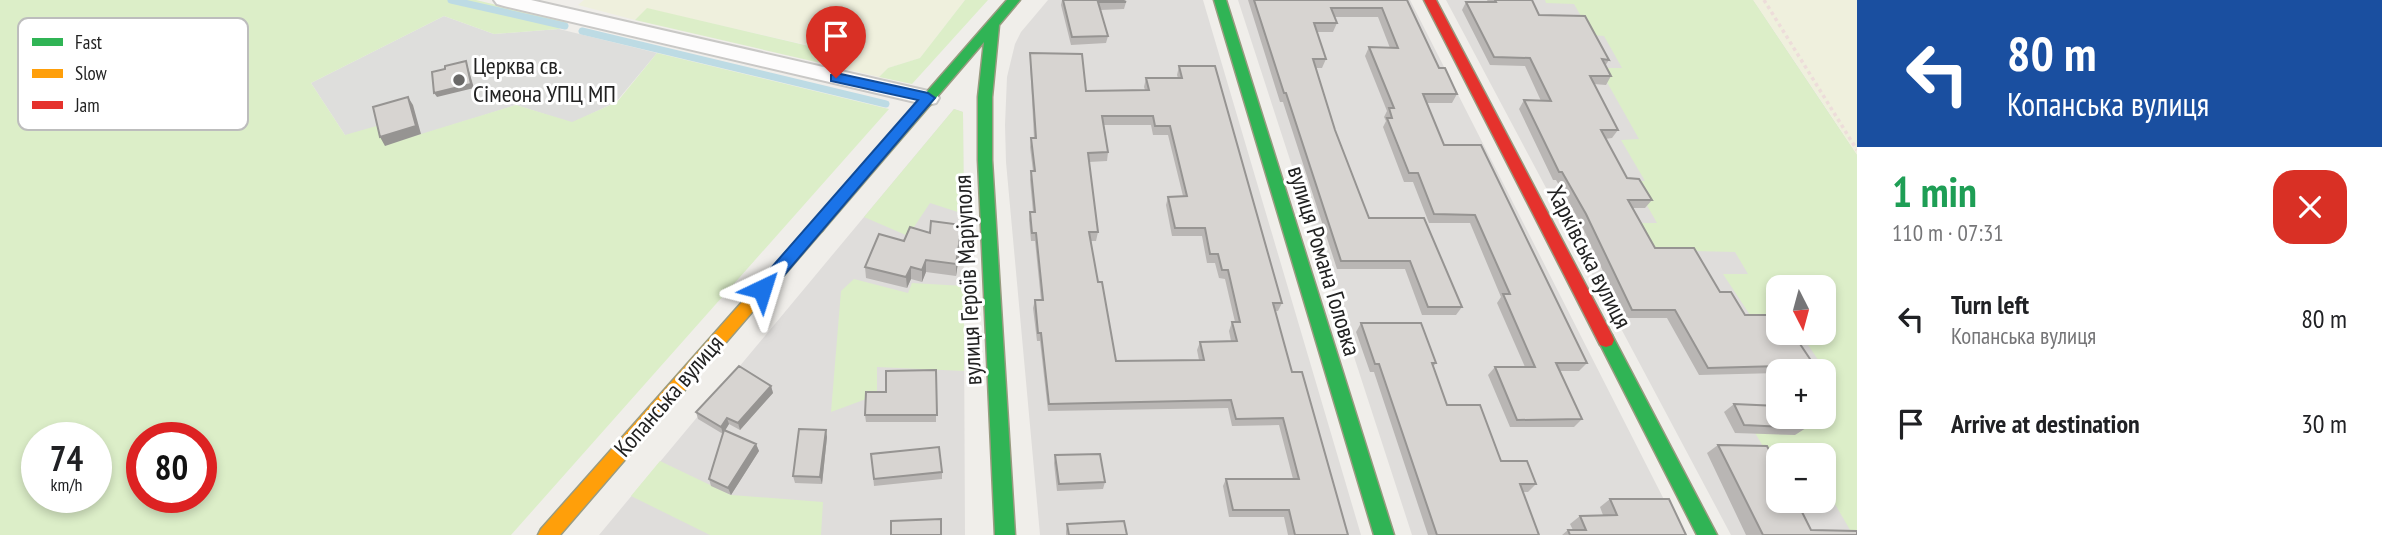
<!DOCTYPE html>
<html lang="en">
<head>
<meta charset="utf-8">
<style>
  body { margin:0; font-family:"PT Sans Narrow",sans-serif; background:#f2f2f2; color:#202124; height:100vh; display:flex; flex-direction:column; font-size:26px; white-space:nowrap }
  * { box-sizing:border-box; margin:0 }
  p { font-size:23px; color:#757577 }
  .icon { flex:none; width:38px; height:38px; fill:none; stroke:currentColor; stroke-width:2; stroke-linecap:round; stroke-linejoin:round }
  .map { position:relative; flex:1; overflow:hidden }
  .panel { display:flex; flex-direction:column; background:#fff; width:525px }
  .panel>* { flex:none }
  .guide { background:#1a4fa0; color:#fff; overflow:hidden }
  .needle { width:46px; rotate:174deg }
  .fabs { position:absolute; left:1766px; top:275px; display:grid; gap:14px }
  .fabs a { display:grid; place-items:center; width:70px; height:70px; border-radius:14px; background:#fff; box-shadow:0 4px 10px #0003; font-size:35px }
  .speed { position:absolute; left:21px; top:422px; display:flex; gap:14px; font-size:35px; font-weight:700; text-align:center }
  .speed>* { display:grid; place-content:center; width:91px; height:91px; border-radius:50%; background:#fff; box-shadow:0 4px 10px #0003; line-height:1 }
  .speed small { font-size:18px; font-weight:400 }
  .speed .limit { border:10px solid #d22; background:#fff; color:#111 }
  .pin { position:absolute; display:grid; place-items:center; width:60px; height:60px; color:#fff; margin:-72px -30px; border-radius:50% 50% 50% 0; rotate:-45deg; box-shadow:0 0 7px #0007 }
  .pin .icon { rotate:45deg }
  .me { position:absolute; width:77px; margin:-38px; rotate:41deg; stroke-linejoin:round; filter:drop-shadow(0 0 5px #0008) }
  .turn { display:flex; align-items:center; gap:24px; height:147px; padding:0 35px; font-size:32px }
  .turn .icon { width:91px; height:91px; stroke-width:2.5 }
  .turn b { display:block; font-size:49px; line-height:60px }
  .round { display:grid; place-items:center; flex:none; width:74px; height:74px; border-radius:21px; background:#f2f2f2 }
  .head { display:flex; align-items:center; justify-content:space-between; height:119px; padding:0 35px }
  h1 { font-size:42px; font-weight:700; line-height:52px; color:#1e9e55 }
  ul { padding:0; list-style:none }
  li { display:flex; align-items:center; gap:21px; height:105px; padding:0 35px }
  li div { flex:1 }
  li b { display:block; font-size:26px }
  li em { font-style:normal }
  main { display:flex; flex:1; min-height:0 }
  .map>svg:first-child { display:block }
  .residential { fill:#dfdddb; fill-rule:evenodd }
  .religious { fill:#dededc }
  .farmland { fill:#eff0dd }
  .grass { fill:#dceec8; fill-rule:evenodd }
  .water { fill:#bddbe4 }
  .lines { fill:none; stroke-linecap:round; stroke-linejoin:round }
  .stream { stroke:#bddbe4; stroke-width:7 }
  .street-casing { stroke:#c9c8c6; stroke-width:4 }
  .fast-casing { stroke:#999b80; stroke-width:3 }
  .slow-casing { stroke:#999b80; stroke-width:3 }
  .jam-casing { stroke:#999b80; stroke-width:3 }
  .path { stroke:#edddda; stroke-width:3.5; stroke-dasharray:3.5 3.5; stroke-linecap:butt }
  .street { fill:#fdfcfc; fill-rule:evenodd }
  .fast { fill:#30b455; fill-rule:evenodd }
  .slow { fill:#ff9f0a; fill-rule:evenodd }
  .jam { fill:#e5322d; fill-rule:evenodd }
  .wall { fill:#b9b6b4; fill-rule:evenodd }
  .shaded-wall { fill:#969492 }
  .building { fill:#d7d4d1; stroke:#969492; stroke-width:2; fill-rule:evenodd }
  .route { fill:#1a73e8; stroke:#114b97; stroke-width:2 }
  .poi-dot { fill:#6a6968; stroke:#fff; stroke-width:2.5 }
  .labels { text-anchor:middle; stroke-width:6; stroke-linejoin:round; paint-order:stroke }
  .poi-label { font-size:24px; fill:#222; stroke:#fff; text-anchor:start }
  .street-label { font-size:24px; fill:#222; stroke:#fff }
  .key { fill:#fff; stroke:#bdbdbd; stroke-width:2 }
  .key-label { font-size:19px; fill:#222 }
</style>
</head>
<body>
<main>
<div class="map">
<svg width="1857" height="535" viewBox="0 0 1857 535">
  <rect width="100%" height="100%" fill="#f0eeea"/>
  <!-- residential -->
  <path class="residential" d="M1048 0H1203L1361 535H1040L1006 162 1005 125 1007 77 1015 44 1021 32Z
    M1238 0H1410L1682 535H1412Z
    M1446 0H1753L1857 155V535H1731ZM1778 287H1824V332H1778ZM1778 371H1824V416H1778ZM1778 455H1824V500H1778Z
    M954 109 963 112 965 535H599Z"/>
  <!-- religious -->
  <path class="religious" d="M444 16 494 34 559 29 657 53 616 102 572 123 516 105 385 146 345 135 311 83Z"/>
  <!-- farmland -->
  <path class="farmland" d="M584 0H965L920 58 888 68 879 77 838 67 842 53 648 9 635 20 578 5Z
    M1753 0H1857V155L1826 108Z"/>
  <!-- grass -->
  <path class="grass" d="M0 0H476L567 22 559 29 494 34 444 16 311 83 345 135 380 125 385 145 516 105 572 122 617 102 657 53 889 109 511 535H0ZM37 438H96V497H37ZM142 438H201V497H142Z
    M965 0H988L912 84 879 77 888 68 920 58Z
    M1545 0H1753L1857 155V535H1853L1832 499 1824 498V455H1778V471L1755 433 1785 417 1824 416V374L1827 373 1800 333 1824 332V287H1778V318H1752L1723 274H1748L1735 252 1653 250 1637 223H1657L1633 181H1645L1621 140 1639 139 1599 68H1622L1604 36 1592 35 1574 4 1546 3Z
    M647 8 843 54 838 67 635 20Z
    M954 109 963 112 964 214 930 203 908 236 864 217Z
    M854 279 908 293 912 283 964 286V371L877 367V395L831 412 841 291Z
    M660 461 731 495 823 502 821 535H710L631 496Z"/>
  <!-- water -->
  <path class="water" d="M845 32 853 39 843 54 818 48 832 33Z"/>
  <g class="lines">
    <!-- stream -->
    <path class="stream" d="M451 0 565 26
      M582 31 886 104"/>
    <defs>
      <path id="street" d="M494 0H531L928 91 936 93 939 98 936 103 928 105 504 6 497 4Z"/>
      <path id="fast" d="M1007 0H1020L999 25 992 97V160L1015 535H995L978 160V97L984 42 822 231H812L809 227Z
        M1214 0H1226L1394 535H1374Z
        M1606 333 1612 335 1717 535H1697L1598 340 1600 335Z"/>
      <path id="slow" d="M817 221 825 227 822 231 560 535H538L541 529 812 223Z"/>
      <path id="jam" d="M1424 0H1436L1612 335 1614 340 1612 345 1606 347 1600 345Z"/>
    </defs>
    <!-- street casing -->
    <use href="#street" class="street-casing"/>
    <!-- fast casing -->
    <use href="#fast" class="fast-casing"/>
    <!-- slow casing -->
    <use href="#slow" class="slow-casing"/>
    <!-- jam casing -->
    <use href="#jam" class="jam-casing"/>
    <!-- path -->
    <path class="path" d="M1764 0 1857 150"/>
    <!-- street -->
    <use href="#street" class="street"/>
    <!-- fast -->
    <use href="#fast" class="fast"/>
    <!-- slow -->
    <use href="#slow" class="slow"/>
    <!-- jam -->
    <use href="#jam" class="jam"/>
  </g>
  <!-- wall -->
  <path class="wall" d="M1062 0H1063L1126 2 1124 9 1100 10 1108 36 1106 43 1071 45 1061 5Z
    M1248 0H1407L1439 68 1457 94 1452 103H1426L1444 145 1587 363 1579 371H1559L1582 419 1574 427H1510L1488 375 1495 367H1525L1497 303 1501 297 1470 223H1429L1413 182H1404L1383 127 1386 121 1384 117 1387 111 1365 56 1369 47 1390 48 1378 17H1334L1337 23 1333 32H1317L1326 59 1322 68H1316L1335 130 1369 218 1462 307 1456 315H1422L1405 269H1337L1283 102H1280Z
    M1487 0H1532L1539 15 1609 60 1605 66 1611 76 1606 85 1594 84 1618 130 1612 138 1605 139 1627 178 1652 200 1645 208H1633L1655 248 1720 292 1745 315 1814 365 1806 371H1778V373L1699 375 1667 318H1625L1580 222 1556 180H1553L1519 109 1524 100 1541 101 1525 66 1490 65 1462 10 1466 2H1488Z
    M1030 53 1086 91 1145 90 1144 87 1146 78H1178L1177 75 1179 66 1282 303 1278 311H1275L1292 372 1348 535H1288L1284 517H1229L1223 486 1226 479H1293L1279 425 1232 426 1228 408 1048 411 1040 341H1037L1033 308 1035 300H1041L1035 241H1031L1029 220 1030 212H1033L1030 180 1031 171H1033L1030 147 1031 138H1034L1030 62ZM1104 125H1151L1153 135H1168L1183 196 1168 197 1166 205 1172 236H1202L1207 263H1215L1219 278 1225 279 1235 322H1232L1229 331 1231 341 1200 342 1197 350 1199 360 1116 361 1098 282 1091 241H1096L1098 232 1089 162 1107 161 1108 152Z
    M962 225V236L956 276 926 272 922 282 911 279 907 288 866 278 865 267 904 241 930 233Z
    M1361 323 1436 363 1433 367 1447 405 1501 461 1536 484 1528 492H1522L1539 535H1428L1374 372H1370L1356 332Z
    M936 370V422H866L865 415 886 392Z
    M771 386 773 393 740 430 729 424 725 430 756 444 759 451 731 495 711 486 709 479 723 434 698 419 696 412Z
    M1734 404 1806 428 1795 435 1735 433 1724 412Z
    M827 437 822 484 795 483 793 476Z
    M1718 445 1811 530 1857 535H1746L1707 453Z
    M871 454 942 472V479L874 486Z
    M1055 455 1105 482 1103 489 1057 491 1054 463Z
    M1610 499 1686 535H1562L1568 530H1573L1570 524 1580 516 1603 515 1600 507Z
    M1067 524 1127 535H1066V531Z"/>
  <!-- shaded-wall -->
  <path class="shaded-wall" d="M466 61 474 88 437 97 434 93Z
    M408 97 413 105 421 134 385 146 380 137Z
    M962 225V236L956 276V264Z
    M926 260V272L922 282V270Z
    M911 267V279L907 288 906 277Z
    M771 386 773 393 740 430 738 423Z
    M727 418 729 424 723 434 721 427Z
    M826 430 827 437 822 484 820 477Z
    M756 444 759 451 731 495 728 488Z"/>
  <!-- building -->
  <path class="building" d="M1063 0H1122L1126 2H1098L1108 36 1072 37Z
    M1254 0H1407L1439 68H1445L1457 94H1423L1444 145H1481L1587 363H1556L1582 419 1517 420 1495 367H1535L1503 294H1510L1475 215 1434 214 1418 173H1409L1387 118H1392L1389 108H1394L1369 47 1398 48 1382 8H1331L1337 23H1314L1326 59H1313L1335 130 1369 218H1424L1462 307H1428L1410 261H1341L1286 93H1284Z
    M1495 0H1532L1539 15 1585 16 1609 60 1602 59 1611 76H1590L1618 130H1601L1627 178 1639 179 1652 200H1628L1655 248H1694L1720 292H1731L1745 315H1778V332H1792L1814 365 1708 368 1675 310H1632L1586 214 1562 172H1559L1524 100 1551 101 1530 58 1494 57 1466 2H1496Z
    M1030 53 1082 54 1086 91 1149 90 1146 78H1182L1179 66H1215L1282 303H1273L1292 372H1302L1348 535H1295L1289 510H1233L1226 479H1299L1283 418 1236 419 1231 400 1049 404 1041 333H1038L1035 300H1043L1036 233H1032L1030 212H1035L1031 171H1035L1031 138H1036ZM1102 116H1153L1155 126H1170L1187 196 1168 197 1175 228H1205L1210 254H1218L1222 270H1228L1240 322H1232L1237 341 1200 342 1204 360 1116 361 1102 282H1098L1089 232H1098L1088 153 1108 152Z
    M466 61 471 84 434 93 432 72 445 69V66Z
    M408 97 416 126 380 137 373 107Z
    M931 221 962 225 956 264 926 260 922 270 911 267 906 277 865 267 879 234 904 241 910 227 930 233Z
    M1361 323H1421L1436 363H1432L1447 405H1480L1501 461H1527L1536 484H1520L1539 535H1437L1379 364H1375Z
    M739 366 771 386 738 423 727 418 721 427 696 412Z
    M936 370 937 415H865L866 392H886V371Z
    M1734 404 1778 406V416H1799L1806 428 1744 425Z
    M799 429 826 430 820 477 793 476Z
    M724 430 756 444 728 488 709 479Z
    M1718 445 1767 446 1778 467V500H1796L1811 530 1857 531V535H1763Z
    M939 447 942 472 874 479 871 454Z
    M1100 454 1105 482 1059 484 1055 455Z
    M1610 499H1669L1686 535H1570L1568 530H1586L1580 516 1617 515Z
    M941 519V535H891V521Z
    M1124 521 1127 535H1069L1067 524Z"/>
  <!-- route -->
  <path class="route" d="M836 73 928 93 935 98 768 294H757L754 289 757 284 918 100 831 81V75Z"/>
  <!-- markers -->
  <circle class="poi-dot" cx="459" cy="80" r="7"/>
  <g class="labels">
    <!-- poi labels -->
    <g class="poi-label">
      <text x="473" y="74">Церква св.<tspan x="473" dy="28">Сімеона УПЦ МП</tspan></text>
    </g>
    <!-- street labels -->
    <g class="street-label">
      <text transform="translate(1589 257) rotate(63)" y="8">Харківська вулиця</text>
      <text transform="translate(1324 261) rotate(73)" y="8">вулиця Романа Головка</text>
      <text transform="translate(968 280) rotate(-93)" y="8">вулиця Героїв Маріуполя</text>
      <text transform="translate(669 396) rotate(-49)" y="8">Копанська вулиця</text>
    </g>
  </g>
  <!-- legend -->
  <rect x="18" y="18" width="230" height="112" rx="10" class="key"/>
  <rect x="32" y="38" width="31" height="8" fill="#30b455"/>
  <rect x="32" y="69" width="31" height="9" fill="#ff9f0a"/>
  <rect x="32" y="101" width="31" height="8" fill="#e5322d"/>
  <g class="key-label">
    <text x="75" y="49">Fast</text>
    <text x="75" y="80">Slow</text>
    <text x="75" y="112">Jam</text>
  </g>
</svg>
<div class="fabs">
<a><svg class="needle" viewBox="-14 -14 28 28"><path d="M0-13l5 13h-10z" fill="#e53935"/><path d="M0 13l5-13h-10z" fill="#757577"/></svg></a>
<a>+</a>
<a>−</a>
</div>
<div class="speed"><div>74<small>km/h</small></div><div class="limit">80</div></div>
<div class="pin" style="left:836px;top:78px;background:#d93025"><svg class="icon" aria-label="arrive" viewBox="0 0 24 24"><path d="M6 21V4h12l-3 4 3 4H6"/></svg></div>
<svg class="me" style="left:762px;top:289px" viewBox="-20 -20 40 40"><path d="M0-17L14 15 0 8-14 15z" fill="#1a73e8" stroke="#fff" stroke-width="4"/></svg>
</div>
<section class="panel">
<div class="guide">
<div class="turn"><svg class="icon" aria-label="left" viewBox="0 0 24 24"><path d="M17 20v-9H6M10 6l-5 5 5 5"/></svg><div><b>80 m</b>Копанська вулиця</div></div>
</div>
<div class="head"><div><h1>1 min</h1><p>110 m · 07:31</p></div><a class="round" style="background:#d93025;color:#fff"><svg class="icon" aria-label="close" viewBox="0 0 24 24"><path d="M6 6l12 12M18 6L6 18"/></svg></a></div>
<ul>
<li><svg class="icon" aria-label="left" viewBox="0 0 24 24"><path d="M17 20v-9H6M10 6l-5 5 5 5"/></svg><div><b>Turn left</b><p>Копанська вулиця</p></div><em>80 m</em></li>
<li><svg class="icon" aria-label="arrive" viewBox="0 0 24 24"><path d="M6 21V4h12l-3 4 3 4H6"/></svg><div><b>Arrive at destination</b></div><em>30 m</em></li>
</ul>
</section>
</main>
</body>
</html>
